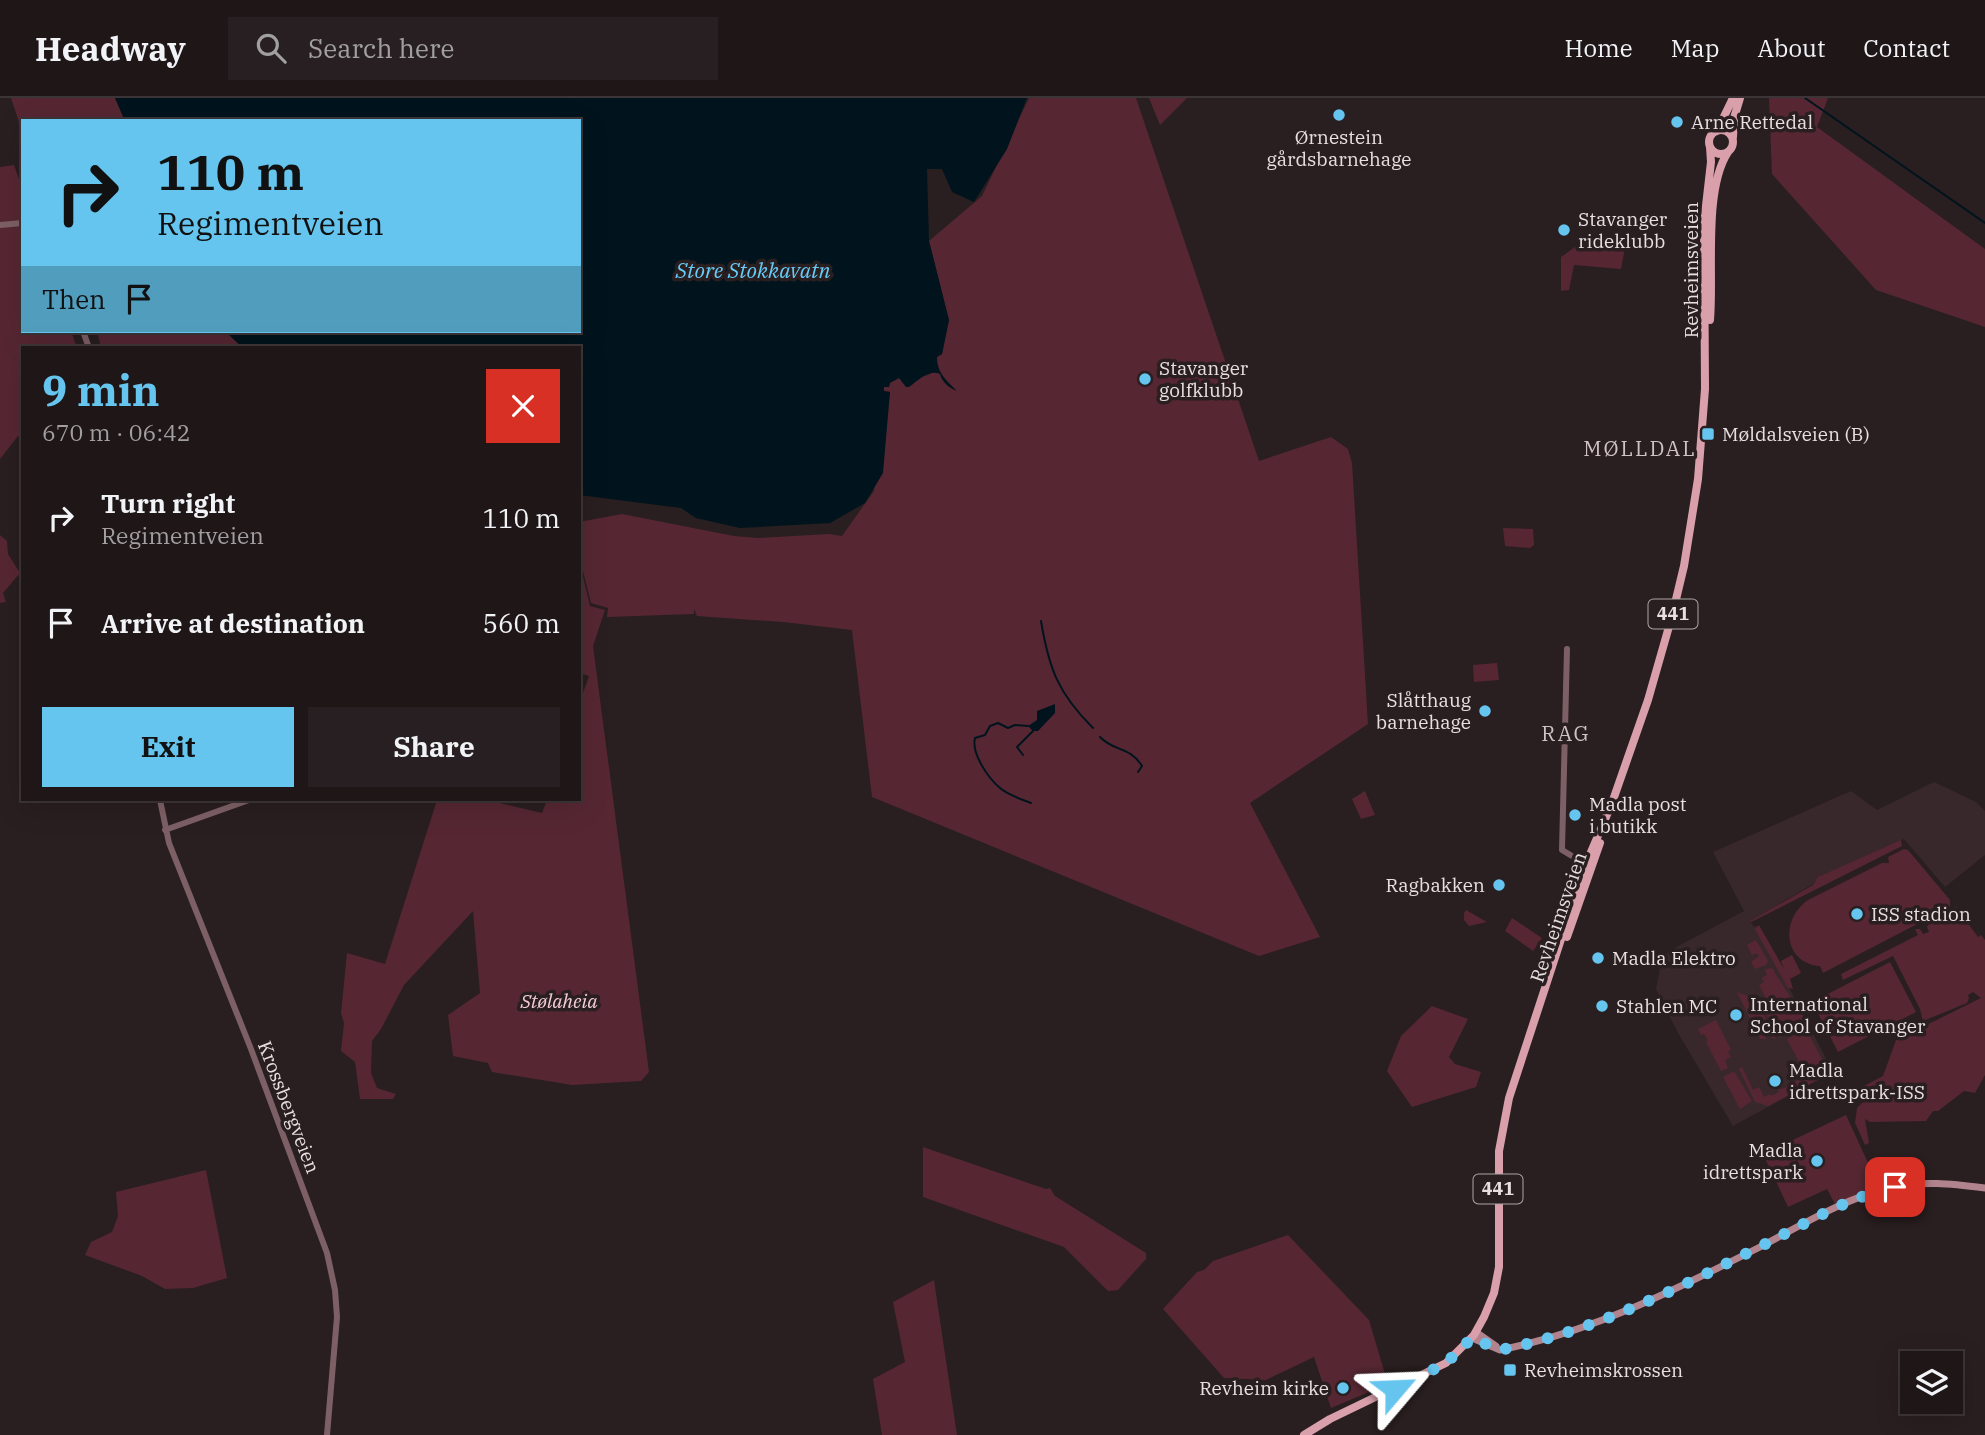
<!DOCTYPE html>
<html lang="en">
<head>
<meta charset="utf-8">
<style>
  body { margin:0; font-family:"IBM Plex Serif",serif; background:#271f21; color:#f1f3f6; height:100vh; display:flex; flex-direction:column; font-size:26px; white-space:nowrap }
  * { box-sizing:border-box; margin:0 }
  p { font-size:23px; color:#a19fa2 }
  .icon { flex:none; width:38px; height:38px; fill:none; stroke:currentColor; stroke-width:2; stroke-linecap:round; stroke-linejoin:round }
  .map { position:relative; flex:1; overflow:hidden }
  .details { position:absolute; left:21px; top:248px; width:560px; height:455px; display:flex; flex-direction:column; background:#1f1618; border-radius:0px; box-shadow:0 7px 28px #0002,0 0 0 2px #3c3537 }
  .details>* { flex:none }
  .hud { position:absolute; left:21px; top:21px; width:560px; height:214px; border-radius:0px; box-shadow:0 7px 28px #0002,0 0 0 2px #3c3537; background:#65c5ee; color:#111; overflow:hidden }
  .fabs { position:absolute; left:1900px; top:1253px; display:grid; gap:14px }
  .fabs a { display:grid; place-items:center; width:63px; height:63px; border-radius:0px; background:#1f1618; box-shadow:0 7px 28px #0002,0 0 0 2px #3c3537; font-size:35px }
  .pin { position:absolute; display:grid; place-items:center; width:60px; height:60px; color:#fff; margin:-30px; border-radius:14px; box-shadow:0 4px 10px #0006 }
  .me { position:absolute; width:77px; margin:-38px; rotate:64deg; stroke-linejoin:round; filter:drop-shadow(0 0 5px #0008) }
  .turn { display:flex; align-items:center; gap:24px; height:147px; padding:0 21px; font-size:32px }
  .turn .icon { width:91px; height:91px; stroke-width:2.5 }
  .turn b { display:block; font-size:49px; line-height:60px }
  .then { display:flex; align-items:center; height:66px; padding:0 21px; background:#0003; gap:14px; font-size:26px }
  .round { display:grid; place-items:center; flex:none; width:74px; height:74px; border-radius:0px; background:#271f21 }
  .overview { display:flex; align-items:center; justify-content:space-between; height:119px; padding:0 21px }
  h1 { font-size:42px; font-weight:700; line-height:52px; color:#65c5ee }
  .button { display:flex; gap:14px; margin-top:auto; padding:14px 21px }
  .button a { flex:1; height:80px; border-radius:0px; background:#65c5ee; color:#111; font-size:28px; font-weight:700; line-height:80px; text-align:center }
  .button a+a { background:#271f21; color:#f1f3f6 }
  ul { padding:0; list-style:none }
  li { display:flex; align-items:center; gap:21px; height:105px; padding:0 21px }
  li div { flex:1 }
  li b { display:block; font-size:26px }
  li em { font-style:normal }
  header { display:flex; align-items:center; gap:42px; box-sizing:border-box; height:98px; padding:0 35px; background:#1f1618; border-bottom:2px solid #3c3537 }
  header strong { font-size:33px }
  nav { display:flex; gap:38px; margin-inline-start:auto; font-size:24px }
  .search { width:490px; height:63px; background:#271f21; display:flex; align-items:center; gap:18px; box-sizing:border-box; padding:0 24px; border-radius:0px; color:#a19fa2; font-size:26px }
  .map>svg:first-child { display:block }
  .built { fill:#39282b }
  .green { fill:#562733 }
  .water { fill:#01141d }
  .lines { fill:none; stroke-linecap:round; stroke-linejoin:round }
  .stream { stroke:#01141d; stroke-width:2 }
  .tertiary { stroke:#7d6066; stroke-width:6 }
  .secondary { stroke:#b1838d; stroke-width:7 }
  .primary { stroke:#d99fab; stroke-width:8 }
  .route { stroke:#65c5ee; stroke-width:12; stroke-dasharray:0 21.6 }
  .poi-dot { fill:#65c5ee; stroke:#291e20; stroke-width:2.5 }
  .labels { text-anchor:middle; stroke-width:7; stroke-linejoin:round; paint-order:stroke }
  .shield { fill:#291e20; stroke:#aea5a6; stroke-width:2 }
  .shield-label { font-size:18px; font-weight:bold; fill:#e7dfe0 }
  .poi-label { font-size:19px; fill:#e7dfe0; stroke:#291e20; text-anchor:start }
  .street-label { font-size:19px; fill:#e7dfe0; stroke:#291e20 }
  .park-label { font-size:19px; font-style:italic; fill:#f5cdd5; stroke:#291e20 }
  .water-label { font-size:21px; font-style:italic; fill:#66cdf9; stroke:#291e20 }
  .neighbourhood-label { font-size:21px; letter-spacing:2px; fill:#d0c1c3; stroke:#291e20 }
</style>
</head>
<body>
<header>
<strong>Headway</strong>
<div class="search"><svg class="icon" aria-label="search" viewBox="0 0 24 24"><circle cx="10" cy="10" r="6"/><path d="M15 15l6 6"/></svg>Search here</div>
<nav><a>Home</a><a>Map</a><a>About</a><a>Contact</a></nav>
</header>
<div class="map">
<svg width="1985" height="1337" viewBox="0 0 1985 1337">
  <rect width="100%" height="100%" fill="#291e20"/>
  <!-- built -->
  <path class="built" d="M1934 684 1976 704 1985 713V757L1945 789 1904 741 1819 779 1813 786 1750 823 1754 829 1757 828 1833 974 1733 1028 1678 935 1656 891 1661 865 1669 853 1744 813 1713 754 1851 693 1877 712Z"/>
  <!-- green -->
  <path class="green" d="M11 0H115L125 23H23V36Z
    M1029 0H1136L1259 363 1331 339 1348 351 1352 365 1368 626 1250 705 1320 839 1259 858 872 699 852 532 783 524 697 518 694 511V516L607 519 608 510 591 505 579 457V424L622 416 734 438 758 440 829 436 842 438 874 393 890 294 884 293V288C888 286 894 282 899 280 917 275 937 286 937 259L942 256 949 222 929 143 982 98Z
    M1149 0H1187L1160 27Z
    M1769 0H1828L1817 29 1985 151V229L1876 192 1772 76Z
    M14 67 23 93V233H71L77 250H23V342L18 338 0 361V69Z
    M1575 149 1608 152 1625 150 1621 171 1574 167 1569 192 1561 193V159Z
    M97 233H225L243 250 101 249Z
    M1503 430 1533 431 1534 447 1530 450 1505 448Z
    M0 437 7 443 8 456 20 475 3 495 6 504 0 505Z
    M579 462 590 508 605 512 593 548 649 974 641 983 572 987 492 974 488 965 453 958 448 917 480 895 473 813 404 887 381 931 372 943 371 975 377 990 396 996 393 1001H360L355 964 341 953 344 925 341 915 347 855 385 866 437 702H486L542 715 547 702H579V606L589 578 579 575Z
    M1497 565 1499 582 1474 584 1473 567Z
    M1365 693 1375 717 1361 721 1352 701Z
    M1901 742 1902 748 1751 824 1750 823 1813 787 1818 779Z
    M1904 751 1908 752 1950 802V809L1823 875 1820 868C1783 865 1780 821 1808 802L1882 765H1889L1888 759Z
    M1956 809 1978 839 1981 837 1985 842V977L1975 995 1964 993 1938 1013H1933L1926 1023 1870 1024 1865 1021 1869 1045 1865 1047 1855 1025 1857 1010 1865 1002 1849 1000 1847 997 1883 978 1896 942 1981 900 1973 894 1968 897 1969 900 1967 905 1923 923 1920 911 1893 858 1843 882 1841 876 1918 837 1915 831H1920L1923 836 1929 834 1927 829 1930 824Z
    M1466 812 1487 824 1469 828 1464 822V815Z
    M1512 820 1542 840 1533 853 1505 833Z
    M1759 827 1784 871 1781 863 1792 857 1801 875 1790 881 1793 891 1788 890 1755 831Z
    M1756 842 1768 863 1766 867 1755 871 1751 864 1759 858 1757 855 1752 857 1747 847Z
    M1890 864 1916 914 1838 954 1812 904Z
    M1770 870 1773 871C1783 890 1795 903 1805 922L1803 928 1779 940 1765 915 1771 910 1759 887 1764 884 1762 880 1767 877 1765 872Z
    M1737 894 1762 903 1763 915 1776 941 1772 940 1769 935 1765 937 1766 941H1760Z
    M1432 908 1468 921 1449 959 1455 966 1481 974 1476 989 1412 1009 1387 973 1401 938Z
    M1716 922 1731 952 1728 954 1731 959 1725 962 1728 970 1721 973 1706 944 1708 942 1704 936 1701 937 1698 931Z
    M1806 931 1823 963 1804 973 1787 941Z
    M1795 963 1799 972 1802 990 1768 1008 1755 1004 1739 971 1742 969 1753 992 1759 989 1764 999 1770 996 1771 998 1779 994 1778 992 1792 988V986L1797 983 1789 965Z
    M1826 965 1831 975 1804 989 1802 978Z
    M1734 973 1752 1003 1740 1011 1723 979Z
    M1846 1017 1870 1069 1875 1067 1887 1083 1835 1106 1827 1091 1788 1109 1763 1056Z
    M923 1049 1046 1091 1050 1090 1055 1098 1146 1155V1161L1118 1192 1108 1193 1064 1149 923 1099Z
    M206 1072 227 1180 193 1190 165 1191 142 1178 85 1157 91 1144 112 1134 118 1118 116 1094Z
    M1288 1137 1369 1222 1388 1286 1331 1310 1314 1259 1266 1282 1224 1280 1163 1211 1197 1174 1204 1172 1213 1163Z
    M934 1182 957 1337H882L873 1281 905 1264 893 1204Z"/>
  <!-- water -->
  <path class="water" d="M115 0H1027L1007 51 974 104 952 94 942 71H927L929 143 949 222 942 256 937 259C937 275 947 283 957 293 949 290 942 284 940 276 928 271 918 283 909 289H906L899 280 890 285 889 289H884V293L890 294 883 375 865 405 830 425 740 430 696 420 681 410 579 397V250H243L225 233H579V23H125Z
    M1055 606V615L1038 633H1033L1028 628 1037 622V613Z"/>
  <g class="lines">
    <!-- stream -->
    <path class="stream" d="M1805 0 1985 125
      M1041 523C1049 571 1058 595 1093 630
      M1028 628 1015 627 1008 630 998 625 990 628 985 637 975 640C971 655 988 680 1000 690 1008 697 1021 701 1031 705
      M1100 639C1114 654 1130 648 1142 668L1138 674
      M1023 657 1017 649 1033 633"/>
    <!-- tertiary -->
    <path class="tertiary" d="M0 127 23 125
      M83 233 89 250
      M1567 551 1562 752 1587 767
      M160 702 169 745 251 951 327 1155 335 1192 337 1219 327 1337
      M165 732 249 702"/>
    <!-- secondary -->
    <path class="secondary" d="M1476 1234 1496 1248
      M1472 1240 1500 1252C1592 1234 1675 1192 1758 1150 1798 1129 1845 1100 1889 1090 1921 1082 1953 1086 1985 1090"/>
    <!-- primary -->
    <path class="primary" d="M1709 44a12 12 0 1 1 24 0a12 12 0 1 1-24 0Z
      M1717 33 1733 0
      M1733 39 1734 20 1740 0
      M1710 222C1714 176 1703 92 1728 54
      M1567 839 1600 745
      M1304 1337 1330 1321 1446 1265 1474 1237 1484 1219 1494 1195 1499 1169V1053L1509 1000 1585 768 1612 705 1648 602 1672 518 1684 468 1698 381 1705 291 1704 125 1711 64 1710 49"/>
  </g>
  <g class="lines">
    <!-- route -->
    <path class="route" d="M1395 1291 1446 1265 1472 1240 1500 1252C1595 1233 1677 1191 1763 1147 1805 1126 1848 1099 1895 1089"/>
  </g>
  <!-- markers -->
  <g class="poi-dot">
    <circle cx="1339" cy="17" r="7"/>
    <circle cx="1677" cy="24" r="7"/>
    <circle cx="1564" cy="132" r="7"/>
    <circle cx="1145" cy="281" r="7"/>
    <rect x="1701" y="329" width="14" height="14" rx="3.5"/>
    <circle cx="1485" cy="613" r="7"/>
    <circle cx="1575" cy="717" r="7"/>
    <circle cx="1499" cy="787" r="7"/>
    <circle cx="1857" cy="816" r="7"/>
    <circle cx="1598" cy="860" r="7"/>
    <circle cx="1602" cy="908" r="7"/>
    <circle cx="1736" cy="917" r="7"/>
    <circle cx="1775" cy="983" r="7"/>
    <circle cx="1817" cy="1063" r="7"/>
    <rect x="1503" y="1265" width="14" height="14" rx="3.5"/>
    <circle cx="1343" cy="1290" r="7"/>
  </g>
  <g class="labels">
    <!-- shield labels -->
    <g class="shield">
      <rect x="1648.5" y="501.5" width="49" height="29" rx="5"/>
      <rect x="1473.5" y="1076.5" width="49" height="29" rx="5"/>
    </g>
    <g class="shield-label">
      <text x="1673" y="522">441</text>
      <text x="1498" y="1097">441</text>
    </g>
    <!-- poi labels -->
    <g class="poi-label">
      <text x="1691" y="31">Arne Rettedal</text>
      <text x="1339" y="46" text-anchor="middle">Ørnestein<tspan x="1339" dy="22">gårdsbarnehage</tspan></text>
      <text x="1578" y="128">Stavanger<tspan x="1578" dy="22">rideklubb</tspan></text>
      <text x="1159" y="277">Stavanger<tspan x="1159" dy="22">golfklubb</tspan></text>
      <text x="1722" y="343">Møldalsveien (B)</text>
      <text x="1471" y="609" text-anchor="end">Slåtthaug<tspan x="1471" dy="22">barnehage</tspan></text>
      <text x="1589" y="713">Madla post<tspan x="1589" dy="22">i butikk</tspan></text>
      <text x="1485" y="794" text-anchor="end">Ragbakken</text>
      <text x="1871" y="823">ISS stadion</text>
      <text x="1612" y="867">Madla Elektro</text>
      <text x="1750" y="913">International<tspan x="1750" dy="22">School of Stavanger</tspan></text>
      <text x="1616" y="915">Stahlen MC</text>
      <text x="1789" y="979">Madla<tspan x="1789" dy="22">idrettspark-ISS</tspan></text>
      <text x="1803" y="1059" text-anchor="end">Madla<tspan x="1803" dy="22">idrettspark</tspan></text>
      <text x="1524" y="1279">Revheimskrossen</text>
      <text x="1329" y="1297" text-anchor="end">Revheim kirke</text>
    </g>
    <!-- street labels -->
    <g class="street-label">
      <text transform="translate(1691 172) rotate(-90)" y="7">Revheimsveien</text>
      <text transform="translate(1558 819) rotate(-71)" y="7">Revheimsveien</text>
      <text transform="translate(289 1009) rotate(69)" y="7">Krossbergveien</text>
    </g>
    <!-- park labels -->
    <g class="park-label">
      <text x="559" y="910">Stølaheia</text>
    </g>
    <!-- water labels -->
    <g class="water-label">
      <text x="753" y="180">Store Stokkavatn</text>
    </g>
    <!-- neighbourhood labels -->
    <g class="neighbourhood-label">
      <text x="1640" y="358">MØLLDAL</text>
      <text x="1566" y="643">RAG</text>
    </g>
  </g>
</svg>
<div class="fabs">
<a><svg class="icon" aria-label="layers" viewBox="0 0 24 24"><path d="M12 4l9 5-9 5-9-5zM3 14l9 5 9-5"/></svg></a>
</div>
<div class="pin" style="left:1895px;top:1089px;background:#d93025"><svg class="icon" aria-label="arrive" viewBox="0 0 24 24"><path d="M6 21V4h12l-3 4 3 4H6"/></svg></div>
<svg class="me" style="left:1395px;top:1291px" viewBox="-20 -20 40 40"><path d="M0-17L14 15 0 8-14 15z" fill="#65c5ee" stroke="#fff" stroke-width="4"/></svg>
<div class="hud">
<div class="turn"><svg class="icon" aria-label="right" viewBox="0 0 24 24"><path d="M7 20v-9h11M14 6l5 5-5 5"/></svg><div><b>110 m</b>Regimentveien</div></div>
<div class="then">Then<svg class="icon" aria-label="arrive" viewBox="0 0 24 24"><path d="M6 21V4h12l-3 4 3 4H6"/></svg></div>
</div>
<section class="details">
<div class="overview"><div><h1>9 min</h1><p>670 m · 06:42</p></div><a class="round" style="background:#d93025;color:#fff"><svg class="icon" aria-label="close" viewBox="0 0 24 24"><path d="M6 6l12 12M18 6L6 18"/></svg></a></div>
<ul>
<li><svg class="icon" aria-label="right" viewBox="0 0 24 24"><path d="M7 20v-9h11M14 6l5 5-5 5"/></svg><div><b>Turn right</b><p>Regimentveien</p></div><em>110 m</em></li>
<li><svg class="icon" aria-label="arrive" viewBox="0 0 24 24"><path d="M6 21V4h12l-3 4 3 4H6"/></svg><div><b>Arrive at destination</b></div><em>560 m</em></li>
</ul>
<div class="button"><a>Exit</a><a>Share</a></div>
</section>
</div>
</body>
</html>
